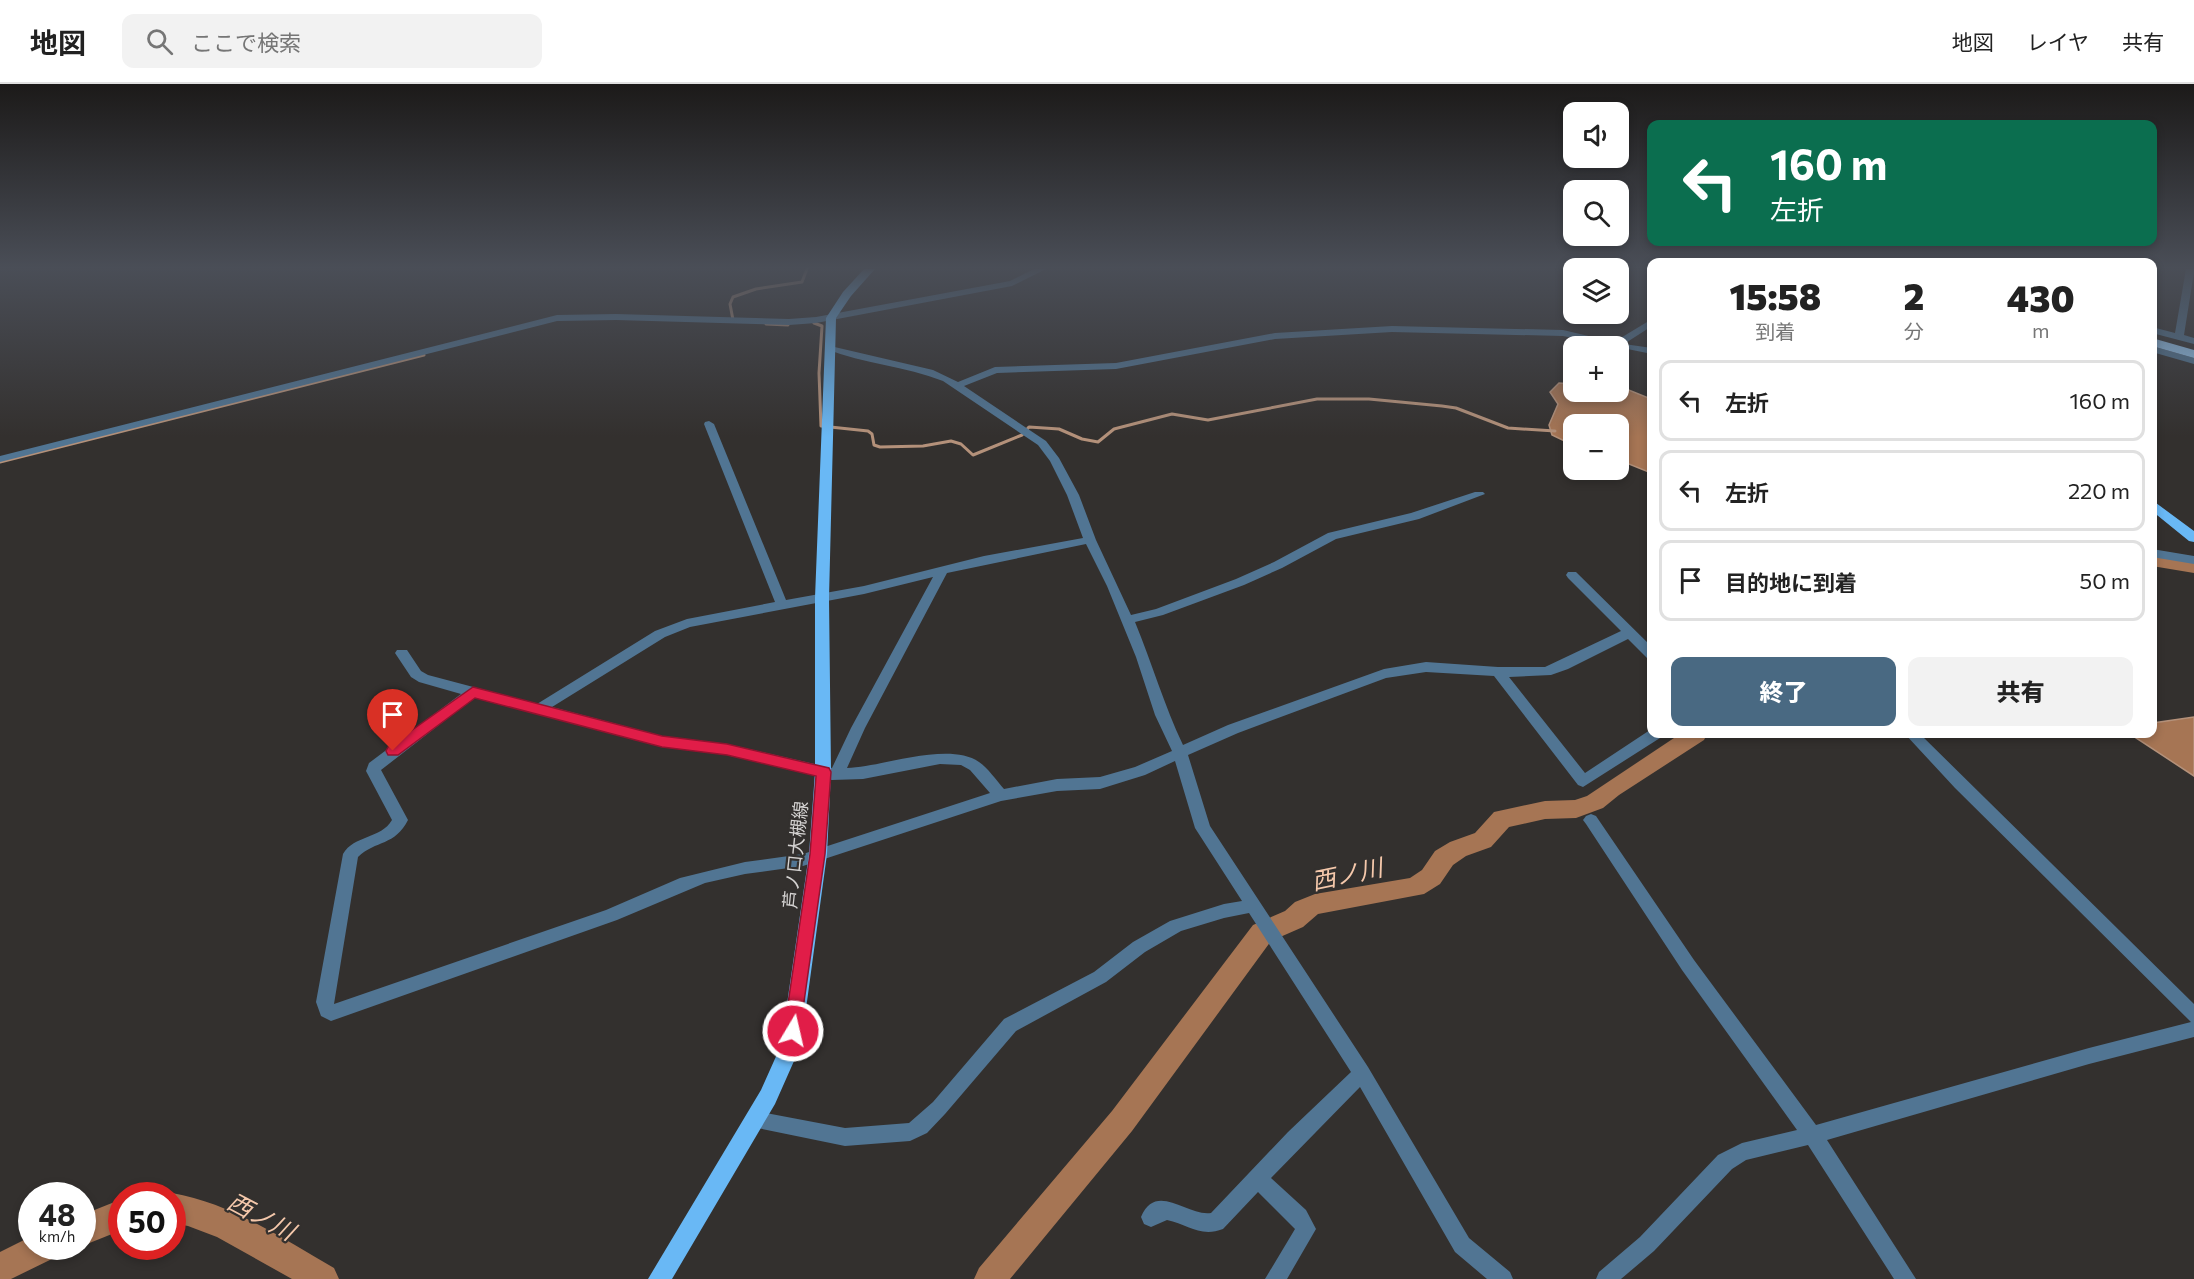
<!DOCTYPE html>
<html lang="ja">
<head>
<meta charset="utf-8">
<style>
  body { margin:0; font-family:Commissioner,"Noto Sans JP",sans-serif; background:#f2f2f2; color:#222; height:100vh; display:flex; flex-direction:column; font-size:22px; white-space:nowrap }
  * { box-sizing:border-box; margin:0 }
  p { font-size:20px; color:#767676 }
  .icon { flex:none; width:33px; height:33px; fill:none; stroke:currentColor; stroke-width:2; stroke-linecap:round; stroke-linejoin:round }
  .map { position:relative; flex:1; overflow:hidden }
  .panel { position:absolute; left:1647px; top:174px; width:510px; height:480px; display:flex; flex-direction:column; background:#fff; border-radius:12px; box-shadow:0 3px 9px #0003 }
  .panel>* { flex:none }
  .top-card { position:absolute; left:1647px; top:36px; width:510px; height:126px; border-radius:12px; box-shadow:0 3px 9px #0003; background:#0b6e4f; color:#fff; overflow:hidden }
  .controls { position:absolute; left:1563px; top:18px; display:grid; gap:12px }
  .controls a { display:grid; place-items:center; width:66px; height:66px; border-radius:12px; background:#fff; box-shadow:0 3px 9px #0003; font-size:30px }
  .speed { position:absolute; left:18px; top:1098px; display:flex; gap:12px; font-size:30px; font-weight:700; text-align:center }
  .speed>* { display:grid; place-content:center; width:78px; height:78px; border-radius:50%; background:#fff; box-shadow:0 3px 9px #0003; line-height:1 }
  .speed small { font-size:15px; font-weight:400 }
  .speed .limit { border:9px solid #d22; background:#fff; color:#111 }
  .pin { position:absolute; display:grid; place-items:center; width:51px; height:51px; color:#fff; margin:-62px -26px; border-radius:50% 50% 50% 0; rotate:-45deg; box-shadow:0 0 6px #0007 }
  .pin .icon { rotate:45deg }
  .me { position:absolute; width:66px; margin:-33px; rotate:9deg; stroke-linejoin:round; filter:drop-shadow(0 0 4px #0008) }
  .turn { display:flex; align-items:center; gap:21px; height:126px; padding:0 24px; font-size:27px }
  .turn .icon { width:78px; height:78px; stroke-width:2.5 }
  .turn b { display:block; font-size:42px; line-height:51px }
  .eta { display:flex; justify-content:space-evenly; align-items:center; height:102px; text-align:center }
  .eta b { font-size:36px; font-weight:800; line-height:42px }
  .button { display:flex; gap:12px; margin-top:auto; padding:12px 24px }
  .button a { flex:1; height:69px; border-radius:12px; background:#496982; color:#fff; font-size:24px; font-weight:800; line-height:69px; text-align:center }
  .button a+a { background:#f2f2f2; color:#222 }
  ul { padding:0; list-style:none }
  li { display:flex; align-items:center; gap:18px; height:81px; margin:0 12px 9px; padding:0 12px; border:3px solid #e0e0e0; border-radius:12px }
  li div { flex:1 }
  li b { display:block; font-size:22px }
  li em { font-style:normal }
  header { display:flex; align-items:center; gap:36px; box-sizing:border-box; height:84px; padding:0 30px; background:#fff; border-bottom:2px solid #e0e0e0 }
  header strong { font-size:28px }
  nav { display:flex; gap:33px; margin-inline-start:auto; font-size:21px }
  .search { width:420px; height:54px; background:#f2f2f2; display:flex; align-items:center; gap:15px; box-sizing:border-box; padding:0 21px; border-radius:12px; color:#767676; font-size:22px }
  .map>svg:first-child { display:block }
  .water { fill:#a67554; stroke:#b4917a; stroke-width:1.5 }
  .lines { fill:none; stroke-linecap:round; stroke-linejoin:round }
  .stream { stroke:#b4917a; stroke-width:3 }
  .river { fill:#a67554; fill-rule:evenodd }
  .minor { fill:#517593; fill-rule:evenodd }
  .major { fill:#69b8f5; fill-rule:evenodd }
  .highway { fill:#9acffb; fill-rule:evenodd }
  .route { fill:#e11d48; stroke:#92132f; stroke-width:1.5 }
  .labels { text-anchor:middle; stroke-width:4.5; stroke-linejoin:round; paint-order:stroke }
  .street-label { font-size:18px; fill:#d5d3d2; stroke:#33302e }
  .near-water-label { font-size:24px; font-style:italic; fill:#f5c8ab; stroke:#33302e }
</style>
</head>
<body>
<header>
<strong>地図</strong>
<div class="search"><svg class="icon" aria-label="search" viewBox="0 0 24 24"><circle cx="10" cy="10" r="6"/><path d="M15 15l6 6"/></svg>ここで検索</div>
<nav><a>地図</a><a>レイヤ</a><a>共有</a></nav>
</header>
<div class="map">
<svg width="2194" height="1195" viewBox="0 0 2194 1195">
  <rect width="100%" height="100%" fill="#33302e"/>
  <!-- water -->
  <path class="water" d="M1559 299 1573 300 1574 308H1618L1619 302 1651 315V389L1619 376 1618 340H1574L1573 361 1552 351 1549 341 1558 320 1550 308Z
    M2194 633V692L2130 650H2152L2153 639Z"/>
  <g class="lines">
    <!-- stream -->
    <path class="stream" d="M733 236 730 220 733 213 756 205 802 198 807 185
      M814 239 822 242 819 289 821 342 868 347 872 350 874 361 880 363 923 362 951 357 961 360 973 371 1022 351 1029 343 1059 345 1082 355 1098 358 1114 345 1172 330 1208 336 1317 315H1369L1442 322 1456 324 1508 344 1555 347
      M766 240 788 241
      M0 378 424 271"/>
    <!-- river -->
    <path class="river" d="M2152 470 2194 477V489L2152 482Z
      M1680 650H1707L1704 656 1619 711 1603 724 1576 734 1545 735 1509 743 1491 763 1466 772 1453 781 1440 800 1424 810 1318 830 1303 843 1271 857 1132 1047 1010 1195H974L979 1184 1112 1027 1253 841 1285 827 1295 818 1315 810 1410 794 1422 786 1435 767 1450 758 1475 749 1494 728 1545 717 1575 716 1587 712Z
      M172 1109C231 1119 283 1155 334 1184L339 1195H292L217 1153 188 1142 172 1139V1112H166Z
      M122 1115V1146L82 1162V1131Z
      M32 1152V1162H60L56 1173 11 1195H0V1168Z"/>
    <!-- minor -->
    <path class="minor" d="M1034 185H1046L1012 202 816 239 789 241 616 236 557 237 0 378V372L557 231 616 230 789 235 816 233 1010 197Z
      M2186 185H2194V188L2184 251 2194 254V260L2152 249V243L2175 249Z
      M1652 235V242L1624 260 1652 264V270L1563 252 1392 248 1275 255 1116 285 997 289 964 302 1046 357 1059 374 1079 411 1096 456 1131 531 1156 525 1236 495 1274 478 1328 449 1411 429 1475 408H1483L1485 410 1419 435 1336 455 1282 484 1244 501 1163 531 1135 538C1152 579 1164 621 1183 661L1228 641 1384 585 1426 578 1498 583H1545L1621 547 1568 494 1566 491 1568 488H1576L1652 563V575L1647 574 1628 555 1568 585 1551 591 1509 593 1585 689 1650 646 1652 650H1662L1660 654 1583 703 1578 701 1494 592 1426 588 1386 594 1238 649 1188 671 1210 742 1368 983 1469 1154 1510 1188 1513 1195H1487L1455 1168 1360 1003 1271 1094 1306 1126 1316 1145 1287 1195H1265L1295 1145 1258 1108 1223 1145C1200 1154 1188 1140 1167 1136L1151 1143 1144 1140 1141 1133C1156 1097 1188 1133 1211 1129L1288 1048 1351 988 1249 829 1224 834 1181 847 1145 868 1106 898 1016 947 945 1030 927 1049 910 1057 845 1062 748 1042 746 1036 748 1030 755 1027 845 1044 909 1039 933 1018 1004 935 1094 888 1133 858 1170 837 1224 820 1242 817 1195 744 1175 677 1145 691 1100 705 1057 707 1001 717 803 782 745 790 705 799 617 836 331 937 321 932 316 918 343 770C354 751 381 755 392 736L366 687 369 679 461 610 419 598 411 593 395 569 397 566H407L421 587 428 591 537 620 655 547 687 535 775 518 704 340 705 338 709 337 714 340 786 516 864 502 984 472 1083 454 1067 411 1050 377 1038 361 943 297C905 282 864 280 826 265V261L933 286 958 298 995 283 1116 279 1275 249 1392 242 1563 246 1614 258ZM1086 460 1107 502 1136 573 1155 631 1172 667 1135 683 1100 693 1057 695 1004 705C996 696 988 684 979 678 948 657 883 683 847 684L865 644 947 489ZM933 493 851 644 832 684 727 660 662 652 552 623 665 553 690 543 864 510ZM475 613 662 662 727 670 832 696 863 695 940 680 961 681 970 686 990 709 803 770 745 778 680 794 606 826 334 920 358 773C376 756 395 762 408 736L381 686Z
      M2152 262 2194 274V280L2152 268Z
      M2152 465 2194 472V480L2152 473Z
      M1905 650H1920L2194 920V953L2089 980 1827 1056 1916 1195H1894L1808 1061 1746 1076 1732 1085 1654 1167 1621 1195H1596L1599 1188 1640 1153 1718 1071 1742 1059 1797 1046 1682 886 1586 740 1583 736 1586 732 1591 730 1596 732 1694 876 1816 1041 2089 964 2191 938 1955 704Z"/>
    <!-- major -->
    <path class="major" d="M864 185H875L851 212 836 234 829 514 831 688 827 770 803 947 798 968 775 1020 672 1195H648L761 1006 778 968 783 947 809 770 815 688V514L826 234 843 208Z
      M2152 416 2194 447V458L2189 457 2152 427Z"/>
    <!-- highway -->
    <path class="highway" d="M2152 254 2194 266V274L2152 262Z"/>
  </g>
  <!-- sky -->
  <linearGradient id="sky" x2="0" y2="1"><stop stop-color="#1c1a19"/><stop offset="0.52" stop-color="#4a4e57"/><stop offset="1" stop-color="#4a4e57" stop-opacity="0"/></linearGradient>
  <rect width="2194" height="353" fill="url(#sky)"/>
  <!-- route -->
  <path class="route" d="M473 603 662 652 727 660 829 684 831 688 825 770 799 953 793 955 786 953 784 947 810 770 816 692 727 671 662 663 475 614 398 671H388L386 667 388 663Z"/>
  <g class="labels">
    <!-- street labels -->
    <g class="street-label">
      <text transform="translate(796 771) rotate(-84)" y="6">芦ノ口大槻線</text>
    </g>
    <!-- near-water labels -->
    <g class="near-water-label">
      <text transform="translate(1347 791) rotate(-12)" y="8">西ノ川</text>
      <text transform="translate(261 1133) rotate(28)" y="8">西ノ川</text>
    </g>
  </g>
</svg>
<div class="controls">
<a><svg class="icon" aria-label="sound" viewBox="0 0 24 24"><path d="M4 9h4l5-4v14l-5-4H4zM17 9q2 3 0 6"/></svg></a>
<a><svg class="icon" aria-label="search" viewBox="0 0 24 24"><circle cx="10" cy="10" r="6"/><path d="M15 15l6 6"/></svg></a>
<a><svg class="icon" aria-label="layers" viewBox="0 0 24 24"><path d="M12 4l9 5-9 5-9-5zM3 14l9 5 9-5"/></svg></a>
<a>+</a>
<a>−</a>
</div>
<div class="speed"><div>48<small>km/h</small></div><div class="limit">50</div></div>
<div class="pin" style="left:393px;top:667px;background:#d93025"><svg class="icon" aria-label="arrive" viewBox="0 0 24 24"><path d="M6 21V4h12l-3 4 3 4H6"/></svg></div>
<svg class="me" style="left:793px;top:947px" viewBox="-20 -20 40 40"><circle r="17" fill="#e11d48" stroke="#fff" stroke-width="3"/><path d="M0-11L8 9 0 5-8 9z" fill="#fff"/></svg>
<div class="top-card">
<div class="turn"><svg class="icon" aria-label="left" viewBox="0 0 24 24"><path d="M17 20v-9H6M10 6l-5 5 5 5"/></svg><div><b>160 m</b>左折</div></div>
</div>
<section class="panel">
<div class="eta">
<div><b>15:58</b><p>到着</p></div>
<div><b>2</b><p>分</p></div>
<div><b>430</b><p>m</p></div>
</div>
<ul>
<li><svg class="icon" aria-label="left" viewBox="0 0 24 24"><path d="M17 20v-9H6M10 6l-5 5 5 5"/></svg><div><b>左折</b></div><em>160 m</em></li>
<li><svg class="icon" aria-label="left" viewBox="0 0 24 24"><path d="M17 20v-9H6M10 6l-5 5 5 5"/></svg><div><b>左折</b></div><em>220 m</em></li>
<li><svg class="icon" aria-label="arrive" viewBox="0 0 24 24"><path d="M6 21V4h12l-3 4 3 4H6"/></svg><div><b>目的地に到着</b></div><em>50 m</em></li>
</ul>
<div class="button"><a>終了</a><a>共有</a></div>
</section>
</div>
</body>
</html>
